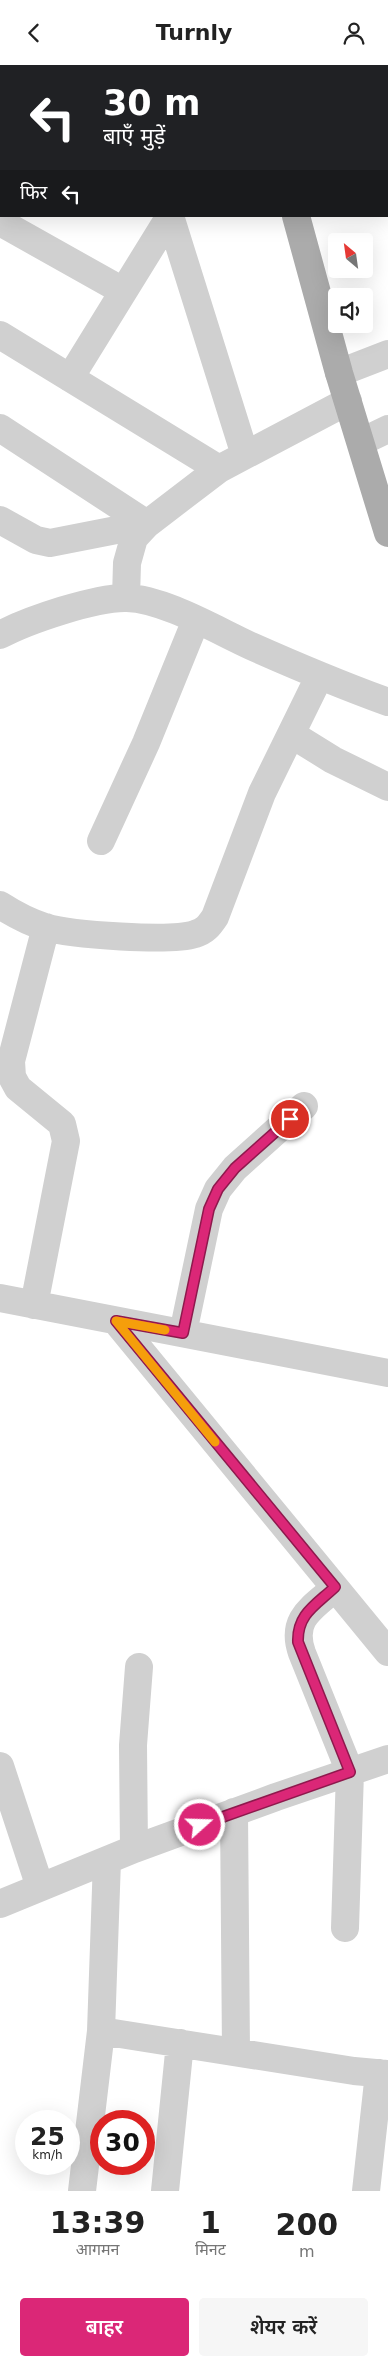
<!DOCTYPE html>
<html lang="hi">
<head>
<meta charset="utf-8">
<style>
  body { margin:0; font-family:"DejaVu Sans","Noto Sans Devanagari",sans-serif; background:#f6f6f6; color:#222; height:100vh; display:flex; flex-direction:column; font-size:19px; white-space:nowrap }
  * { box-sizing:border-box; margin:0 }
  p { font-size:16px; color:#767676 }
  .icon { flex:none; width:28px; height:28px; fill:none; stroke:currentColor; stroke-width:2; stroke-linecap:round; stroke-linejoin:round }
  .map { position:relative; height:2126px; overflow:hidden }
  .panel { display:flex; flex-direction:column; background:#fff; flex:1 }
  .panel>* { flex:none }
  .banner { position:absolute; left:0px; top:0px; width:389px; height:152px; box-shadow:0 5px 20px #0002; background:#202124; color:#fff; overflow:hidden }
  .needle { width:32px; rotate:331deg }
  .tools { position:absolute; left:328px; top:168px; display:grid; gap:10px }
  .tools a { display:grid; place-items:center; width:45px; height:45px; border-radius:5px; background:#fff; box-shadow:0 5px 20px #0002; font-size:25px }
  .speed { position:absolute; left:15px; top:2045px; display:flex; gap:10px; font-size:25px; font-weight:700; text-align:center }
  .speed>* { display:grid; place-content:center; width:65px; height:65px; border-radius:50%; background:#fff; box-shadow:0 5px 20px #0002; line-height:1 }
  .speed small { font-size:12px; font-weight:400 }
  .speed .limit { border:8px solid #d22; background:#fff; color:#111 }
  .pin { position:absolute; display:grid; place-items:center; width:42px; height:42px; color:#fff; margin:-21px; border:2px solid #fff; border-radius:50%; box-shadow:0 1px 5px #0007 }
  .me { position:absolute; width:55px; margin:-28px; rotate:70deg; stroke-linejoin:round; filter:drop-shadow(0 0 4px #0008) }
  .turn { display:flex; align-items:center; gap:18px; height:105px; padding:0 20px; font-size:22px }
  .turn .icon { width:65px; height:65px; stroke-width:2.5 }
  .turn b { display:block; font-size:35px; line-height:42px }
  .then { display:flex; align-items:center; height:48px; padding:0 20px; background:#0003; gap:10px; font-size:19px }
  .eta { display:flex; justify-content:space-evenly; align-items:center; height:85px; text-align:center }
  .eta b { font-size:30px; font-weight:600; line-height:35px }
  .button { display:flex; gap:10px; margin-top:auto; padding:10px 20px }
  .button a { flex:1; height:58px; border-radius:5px; background:#db2777; color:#fff; font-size:20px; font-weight:600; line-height:58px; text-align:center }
  .button a+a { background:#f6f6f6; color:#222 }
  header { display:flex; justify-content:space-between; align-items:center; height:65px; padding:0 20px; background:#fff; font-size:22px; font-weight:600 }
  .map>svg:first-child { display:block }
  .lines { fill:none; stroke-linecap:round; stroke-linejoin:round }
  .minor { stroke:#d0d0d0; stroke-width:28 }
  .major { stroke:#ababab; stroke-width:28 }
  .route-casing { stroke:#8e194d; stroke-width:12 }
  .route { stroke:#db2777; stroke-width:9 }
  .slow { stroke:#f59e0b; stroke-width:9 }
</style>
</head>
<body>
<header><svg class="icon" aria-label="back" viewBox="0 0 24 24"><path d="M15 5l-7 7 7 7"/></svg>Turnly<svg class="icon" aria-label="person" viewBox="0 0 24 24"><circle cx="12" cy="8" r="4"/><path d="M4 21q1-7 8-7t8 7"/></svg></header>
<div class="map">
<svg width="388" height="2126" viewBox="0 0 388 2126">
  <rect width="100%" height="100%" fill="#fff"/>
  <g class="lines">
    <!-- minor -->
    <path class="minor" d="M0 33 1 34
      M170 151 245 390
      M0 157 123 226
      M0 270 219 404
      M339 308 388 289
      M70 313 170 151
      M0 363 147 459
      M361 377 388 364
      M0 455 36 475 50 478 147 459
      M126 533 127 498 134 473 147 459 219 404 348 336
      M0 570C28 555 96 532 127 533 164 534 216 565 251 581 296 601 341 620 388 637
      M291 669 333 695 388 722
      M101 776 146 678 196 555
      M0 840C14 849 29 857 45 862 71 870 171 877 195 869 205 866 209 861 215 852L262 728 319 612
      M0 1233 388 1308
      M34 1240 66 1076 62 1059 18 1023 12 1012 11 996 46 862
      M116 1256 388 1587
      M183 1268 209 1144 218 1124 235 1103 304 1041
      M335 1523C312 1543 290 1554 302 1588L350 1707 345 1863
      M0 1701 40 1822
      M234 1747 236 1987
      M134 1784 133 1680 139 1602
      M0 1839 134 1784 276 1732 388 1694
      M101 1966 354 2006 388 2009
      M82 2126 101 1966 107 1795
      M165 2126 180 1978
      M366 2126 379 2008"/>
    <!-- major -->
    <path class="major" d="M253 0 254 1
      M296 151 339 308 388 468"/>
  </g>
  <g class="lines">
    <defs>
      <path id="route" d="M200 1760 350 1707 298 1577C297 1549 316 1540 335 1522L116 1256 183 1268 209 1144 218 1124 235 1103 290 1054"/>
    </defs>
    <!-- route casing -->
    <use href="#route" class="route-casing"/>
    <!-- route -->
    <use href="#route" class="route"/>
    <!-- slow -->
    <path class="slow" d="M165 1265 116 1256 215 1377"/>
  </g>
</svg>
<div class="tools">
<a><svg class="needle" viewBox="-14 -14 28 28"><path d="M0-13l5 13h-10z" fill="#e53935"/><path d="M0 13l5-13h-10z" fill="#767676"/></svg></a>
<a><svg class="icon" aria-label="sound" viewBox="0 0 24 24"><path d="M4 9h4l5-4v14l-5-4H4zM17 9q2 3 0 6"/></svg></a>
</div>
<div class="speed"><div>25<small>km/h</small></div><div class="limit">30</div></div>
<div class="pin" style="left:290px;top:1054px;background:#d93025"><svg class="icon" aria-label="arrive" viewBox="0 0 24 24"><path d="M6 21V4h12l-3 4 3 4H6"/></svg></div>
<svg class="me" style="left:200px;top:1760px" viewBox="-20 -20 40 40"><circle r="17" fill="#db2777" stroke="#fff" stroke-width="3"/><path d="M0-11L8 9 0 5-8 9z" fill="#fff"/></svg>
<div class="banner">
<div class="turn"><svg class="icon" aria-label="left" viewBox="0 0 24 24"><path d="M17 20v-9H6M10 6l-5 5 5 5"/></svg><div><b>30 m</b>बाएँ मुड़ें</div></div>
<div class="then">फिर<svg class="icon" aria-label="left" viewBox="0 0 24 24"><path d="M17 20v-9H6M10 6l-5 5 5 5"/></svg></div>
</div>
</div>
<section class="panel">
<div class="eta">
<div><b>13:39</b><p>आगमन</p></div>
<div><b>1</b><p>मिनट</p></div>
<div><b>200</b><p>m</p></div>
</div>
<div class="button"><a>बाहर</a><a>शेयर करें</a></div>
</section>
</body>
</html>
